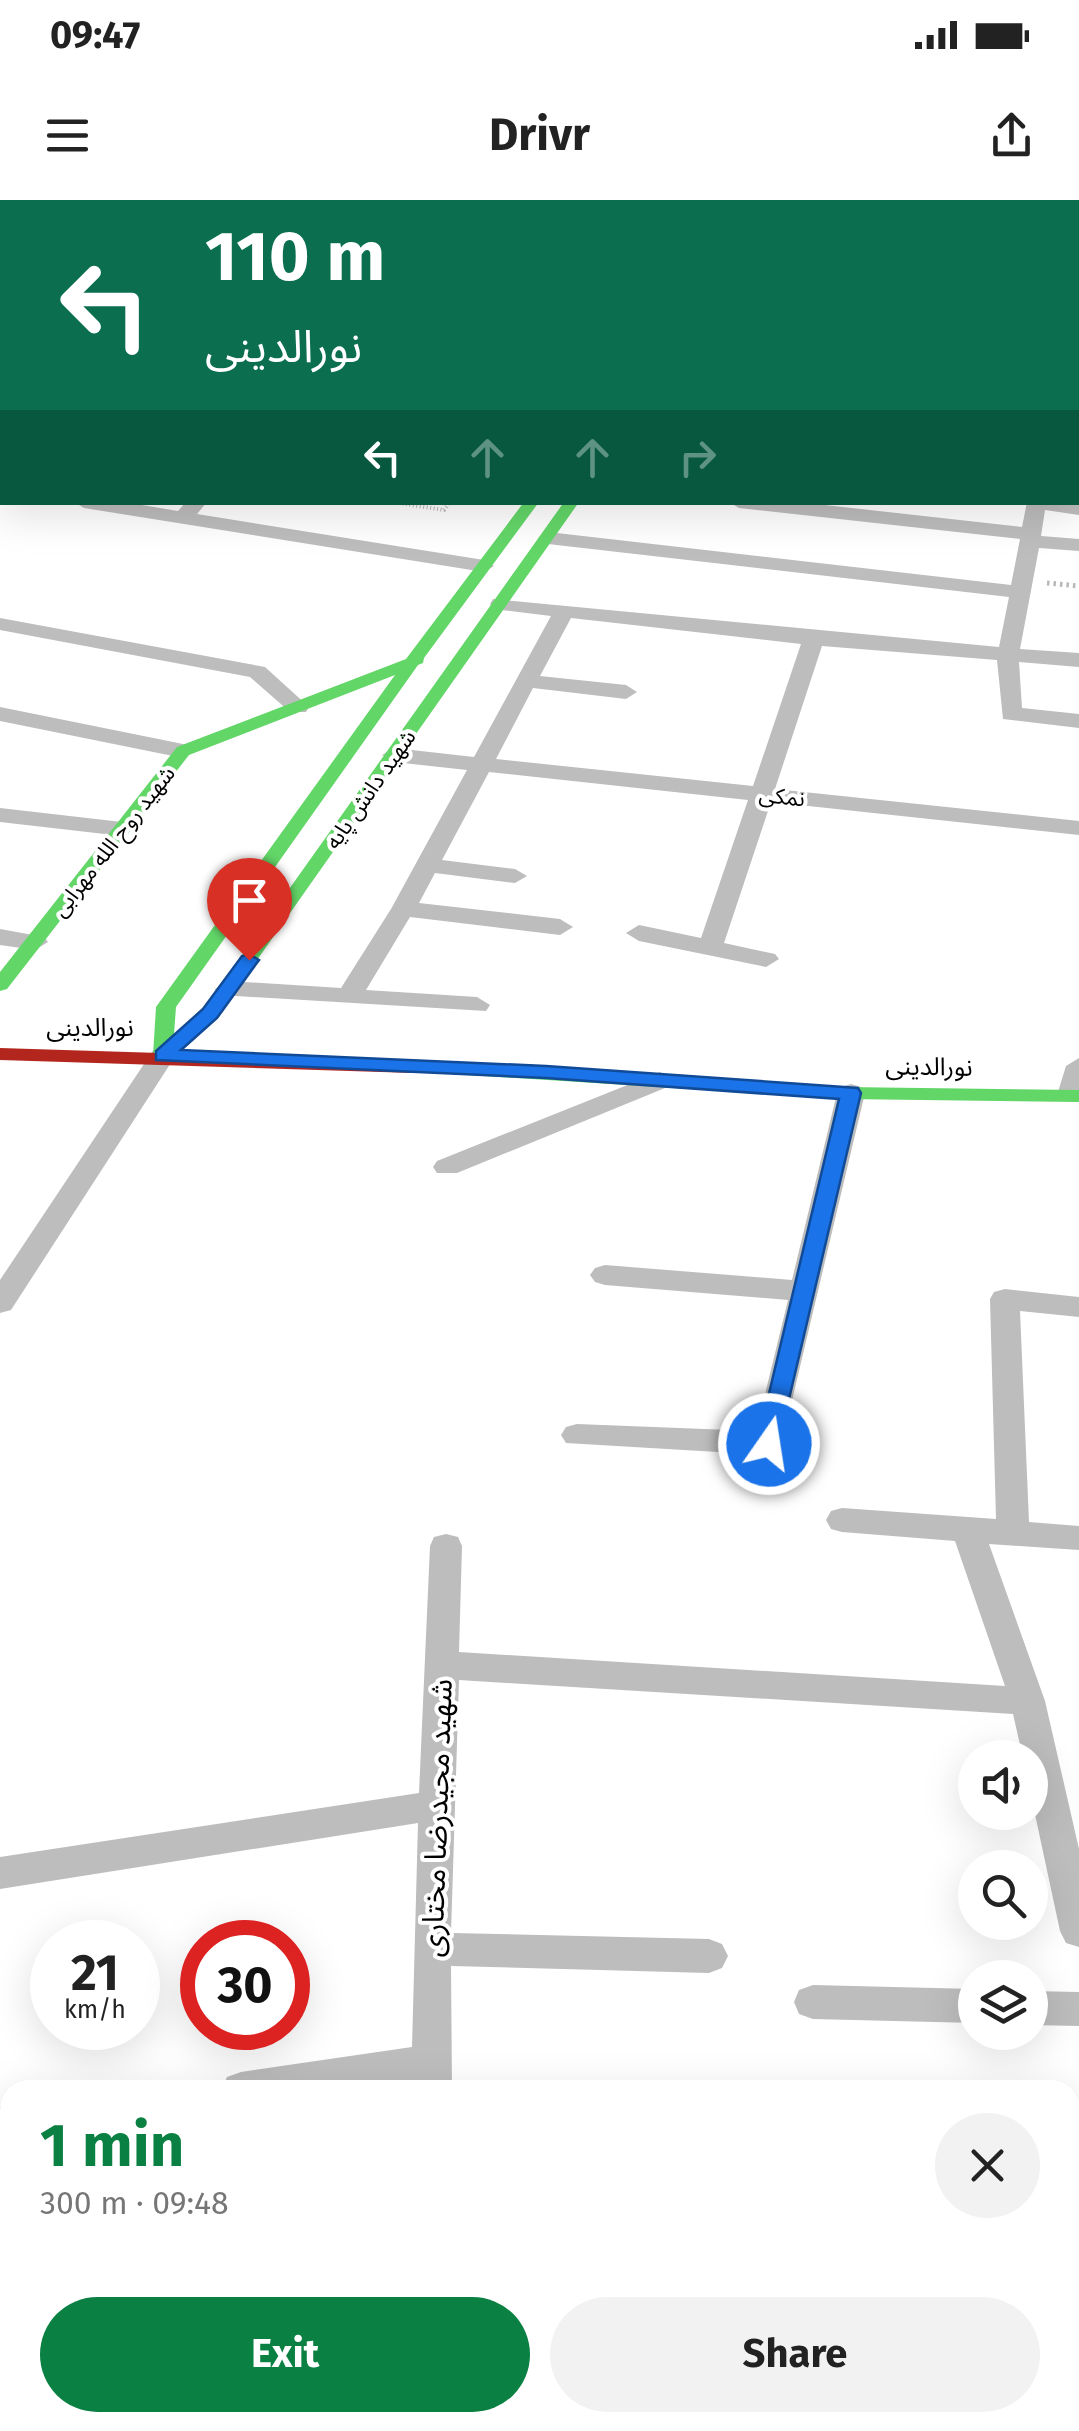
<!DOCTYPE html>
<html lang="en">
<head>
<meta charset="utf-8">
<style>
  body { margin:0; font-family:"Fira Sans","Noto Sans Arabic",sans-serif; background:#f2f2f2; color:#222; height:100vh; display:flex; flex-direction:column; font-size:38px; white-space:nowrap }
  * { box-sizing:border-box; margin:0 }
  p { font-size:32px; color:#767676 }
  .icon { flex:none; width:55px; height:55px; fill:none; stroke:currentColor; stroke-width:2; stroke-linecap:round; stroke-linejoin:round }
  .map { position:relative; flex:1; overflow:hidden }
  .sheet { position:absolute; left:0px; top:1880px; width:1080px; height:352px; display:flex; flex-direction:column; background:#fff; border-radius:30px 30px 0 0; box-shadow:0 10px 40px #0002 }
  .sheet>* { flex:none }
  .top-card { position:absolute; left:0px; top:0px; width:1080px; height:305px; box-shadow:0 10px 40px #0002; background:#0b6e4f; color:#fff; overflow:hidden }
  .tools { position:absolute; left:958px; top:1540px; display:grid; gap:20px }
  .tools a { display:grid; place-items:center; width:90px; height:90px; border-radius:50%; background:#fff; box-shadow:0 10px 40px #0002; font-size:50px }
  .speed { position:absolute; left:30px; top:1720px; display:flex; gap:20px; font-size:50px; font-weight:700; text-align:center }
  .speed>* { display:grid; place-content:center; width:130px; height:130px; border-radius:50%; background:#fff; box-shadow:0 10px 40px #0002; line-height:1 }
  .speed small { font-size:25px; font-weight:400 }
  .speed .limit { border:15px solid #d22; background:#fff; color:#111 }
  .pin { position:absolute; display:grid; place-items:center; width:85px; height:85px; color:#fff; margin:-102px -42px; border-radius:50% 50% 50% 0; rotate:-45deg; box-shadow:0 0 10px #0007 }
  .pin .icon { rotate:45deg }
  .me { position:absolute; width:110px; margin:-55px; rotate:13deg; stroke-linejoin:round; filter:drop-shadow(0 0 8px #0008) }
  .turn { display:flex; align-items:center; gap:35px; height:210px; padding:0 40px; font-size:45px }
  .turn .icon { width:130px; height:130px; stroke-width:2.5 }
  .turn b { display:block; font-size:70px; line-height:85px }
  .lanes { display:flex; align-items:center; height:95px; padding:0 40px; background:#0003; justify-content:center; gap:50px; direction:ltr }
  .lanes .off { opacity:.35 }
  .round { display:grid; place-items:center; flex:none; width:105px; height:105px; border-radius:52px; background:#f2f2f2 }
  .headline { display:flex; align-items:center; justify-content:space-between; height:170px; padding:0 40px }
  h1 { font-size:60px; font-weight:700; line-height:75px; color:#0b8043 }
  .action { display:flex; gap:20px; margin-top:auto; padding:20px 40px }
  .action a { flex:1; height:115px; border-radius:60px; background:#0b8043; color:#fff; font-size:40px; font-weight:700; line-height:115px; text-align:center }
  .action a+a { background:#f2f2f2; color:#222 }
  .status { display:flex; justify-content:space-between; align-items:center; height:70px; padding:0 50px; background:#fff; direction:ltr }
  .status svg { height:28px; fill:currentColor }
  header { display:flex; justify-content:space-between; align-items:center; height:130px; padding:0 40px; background:#fff; font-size:45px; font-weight:700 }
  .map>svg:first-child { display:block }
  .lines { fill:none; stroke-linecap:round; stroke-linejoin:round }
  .path-far1 { stroke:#b8b8b8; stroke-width:4; stroke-dasharray:1 2.5; stroke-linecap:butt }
  .path { stroke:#b8b8b8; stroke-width:5; stroke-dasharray:2.5 4; stroke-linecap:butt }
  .street { fill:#bdbdbd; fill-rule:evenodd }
  .fast { fill:#63d668; fill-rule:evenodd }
  .jam { fill:#b3261e; fill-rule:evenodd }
  .route { fill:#1a73e8; stroke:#114b97; stroke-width:2.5 }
  .labels { text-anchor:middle; stroke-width:8; stroke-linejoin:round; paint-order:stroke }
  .far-street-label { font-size:22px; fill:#000; stroke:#fff }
  .street-label { font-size:25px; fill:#000; stroke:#fff }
  .near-street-label { font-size:30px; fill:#000; stroke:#fff }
</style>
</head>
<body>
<div class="status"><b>09:47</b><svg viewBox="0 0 49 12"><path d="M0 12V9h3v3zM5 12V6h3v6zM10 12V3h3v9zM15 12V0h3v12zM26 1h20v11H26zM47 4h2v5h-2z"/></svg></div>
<header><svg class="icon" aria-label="menu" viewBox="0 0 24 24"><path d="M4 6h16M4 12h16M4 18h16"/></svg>Drivr<svg class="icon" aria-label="share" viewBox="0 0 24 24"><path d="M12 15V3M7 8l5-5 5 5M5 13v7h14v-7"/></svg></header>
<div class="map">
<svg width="1079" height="2231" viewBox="0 0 1079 2231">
  <rect width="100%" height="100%" fill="#fff"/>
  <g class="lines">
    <!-- path-far1 -->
    <path class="path-far1" d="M351 2H356
      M399 303 444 310 450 302"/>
    <!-- path -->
    <path class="path" d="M1047 383 1079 386"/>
    <!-- street -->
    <path class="street" d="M0 16 2 17V27L0 26Z
      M1079 45V65H1078V45Z
      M1078 83H1079V93H1078Z
      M1078 123H1079V133H1078Z
      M0 147H2V158H0Z
      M1078 163H1079V173H1078Z
      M1078 205H1079V217H1078Z
      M0 219 2 220V232L0 231Z
      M1078 234H1079V246H1078Z
      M74 302H124L178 311 186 302H207L197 314 484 360 494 366 484 372 84 308Z
      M729 302H798L1022 327 1027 302 1079 303V315L1045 310 1041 336 1079 339V351L1039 348 1020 449 1079 453V467L1019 462 1022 508 1079 514V528L1003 519 997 460 822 446 775 589 1079 621V635L771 602 724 743 775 754 779 759 766 767 639 741 626 733 639 725 701 738 748 600 489 572 442 660 515 669 527 676 515 683 435 673 419 703 560 719 573 727 560 735 410 717 366 790 477 797 490 805 486 811 219 795 215 789 228 781 341 788 391 709 467 570 394 562 382 555 394 548 474 557 551 416 493 409 490 404 493 399 999 447 1009 397 548 344 538 338 548 332 1011 385 1020 339 739 308ZM571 418 801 444 753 586 496 559 533 488 626 499 637 492 626 485 540 476Z
      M0 418 265 467 309 507 306 512H290L250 477 0 430Z
      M0 507 183 544 195 551 183 558 0 521Z
      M0 608 122 622 134 629 122 636 0 622Z
      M0 729 44 737 48 742 35 750 0 745Z
      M163 847 176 855 11 1110 0 1113V1080L154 849Z
      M1079 858V902L1061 901 1057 895 1066 866Z
      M660 872 674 880 670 886 457 973H437L433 967 437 961Z
      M851 884 861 887 865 893 780 1251 769 1255 566 1243 561 1235 566 1227 577 1224 756 1231 788 1100 605 1085 595 1082 590 1075 595 1068 605 1065 792 1080 837 893 841 887Z
      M1005 1089 1079 1097V1117L1020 1111 1029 1322 1079 1326V1350L989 1344 1045 1501 1079 1649V1747L1066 1743 1060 1731 1030 1591V1558H1023L1013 1514 459 1480 451 1733 709 1739 722 1744 728 1756 722 1768 709 1773 451 1766 452 1890H412V1883L363 1890H221L227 1877 241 1872 412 1847 418 1623 0 1689V1657L419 1593 430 1346 434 1337 446 1334 458 1337 462 1346 459 1452 1005 1486 955 1341 842 1332 831 1329 826 1320 831 1311 842 1308 996 1319 990 1099 994 1092Z
      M813 1785 975 1789V1823L813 1819 799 1814 794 1802 799 1790Z
      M1030 1791 1079 1792V1826L1030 1825Z
      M10 1905V1943L0 1945V1907Z
      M1070 1962H1079V2000H1070Z
      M378 2222H422L421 2231H377Z"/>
    <!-- fast -->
    <path class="fast" d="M478 0H528L529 2H480Z
      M737 0H789L790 2H739Z
      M1078 39H1079V47H1078Z
      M524 302H539L424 458 423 463 418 465 176 807 174 834 203 809 221 785 564 302H579L217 817 170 859H156L153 855 156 807 395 475 189 555 7 789 0 791V772L177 547 406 459Z
      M413 861 845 887 1079 890V902L845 899 406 871 403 867Z"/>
    <!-- jam -->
    <path class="jam" d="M0 848 413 861 423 867 413 873 0 860Z"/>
  </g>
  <!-- route -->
  <path class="route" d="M249 754 259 760 256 764 217 818 181 850 546 866 858 888 861 893 777 1250H760L757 1244 839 899 546 878 156 860V851L203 809 242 756Z"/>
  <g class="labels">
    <!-- far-street labels -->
    <g class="far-street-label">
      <text transform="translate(370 589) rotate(-55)" y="8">شهید دانش پایه</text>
      <text transform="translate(782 596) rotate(6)" y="8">نمکی</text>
      <text transform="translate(113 641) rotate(-52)" y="8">شهید روح الله مهرابی</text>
    </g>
    <!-- street labels -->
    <g class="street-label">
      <text x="90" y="836">نورالدینی</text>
      <text transform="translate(929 866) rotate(1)" y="9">نورالدینی</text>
    </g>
    <!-- near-street labels -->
    <g class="near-street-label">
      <text transform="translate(437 1618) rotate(-88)" y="10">شهید مجیدرضا مختاری</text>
    </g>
  </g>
</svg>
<div class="tools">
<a><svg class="icon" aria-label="sound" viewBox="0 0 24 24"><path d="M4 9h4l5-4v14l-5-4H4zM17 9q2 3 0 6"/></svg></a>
<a><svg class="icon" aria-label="search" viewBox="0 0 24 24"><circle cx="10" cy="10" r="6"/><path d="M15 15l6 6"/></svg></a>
<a><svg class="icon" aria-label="layers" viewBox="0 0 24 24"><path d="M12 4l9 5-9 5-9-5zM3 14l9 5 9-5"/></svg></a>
</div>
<div class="speed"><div>21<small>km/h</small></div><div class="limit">30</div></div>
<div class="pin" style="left:249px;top:760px;background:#d93025"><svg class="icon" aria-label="arrive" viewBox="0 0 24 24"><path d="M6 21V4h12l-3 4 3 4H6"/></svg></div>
<svg class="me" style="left:769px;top:1244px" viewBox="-20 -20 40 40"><circle r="17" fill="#1a73e8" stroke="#fff" stroke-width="3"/><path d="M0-11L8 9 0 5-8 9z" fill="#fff"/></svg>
<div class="top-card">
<div class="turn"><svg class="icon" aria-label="left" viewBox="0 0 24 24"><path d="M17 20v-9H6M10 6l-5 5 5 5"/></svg><div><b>110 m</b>نورالدینی</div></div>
<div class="lanes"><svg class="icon" aria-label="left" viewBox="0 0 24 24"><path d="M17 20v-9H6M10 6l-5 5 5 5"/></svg><svg class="icon off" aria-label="ahead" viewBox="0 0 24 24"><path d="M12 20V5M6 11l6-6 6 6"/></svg><svg class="icon off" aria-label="ahead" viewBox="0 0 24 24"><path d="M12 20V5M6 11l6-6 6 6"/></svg><svg class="icon off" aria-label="right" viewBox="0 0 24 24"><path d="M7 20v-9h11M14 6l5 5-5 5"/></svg></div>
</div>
<section class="sheet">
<div class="headline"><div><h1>1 min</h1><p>300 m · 09:48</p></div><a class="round"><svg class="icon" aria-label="close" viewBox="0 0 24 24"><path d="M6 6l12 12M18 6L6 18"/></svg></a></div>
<div class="action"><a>Exit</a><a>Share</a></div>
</section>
</div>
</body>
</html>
